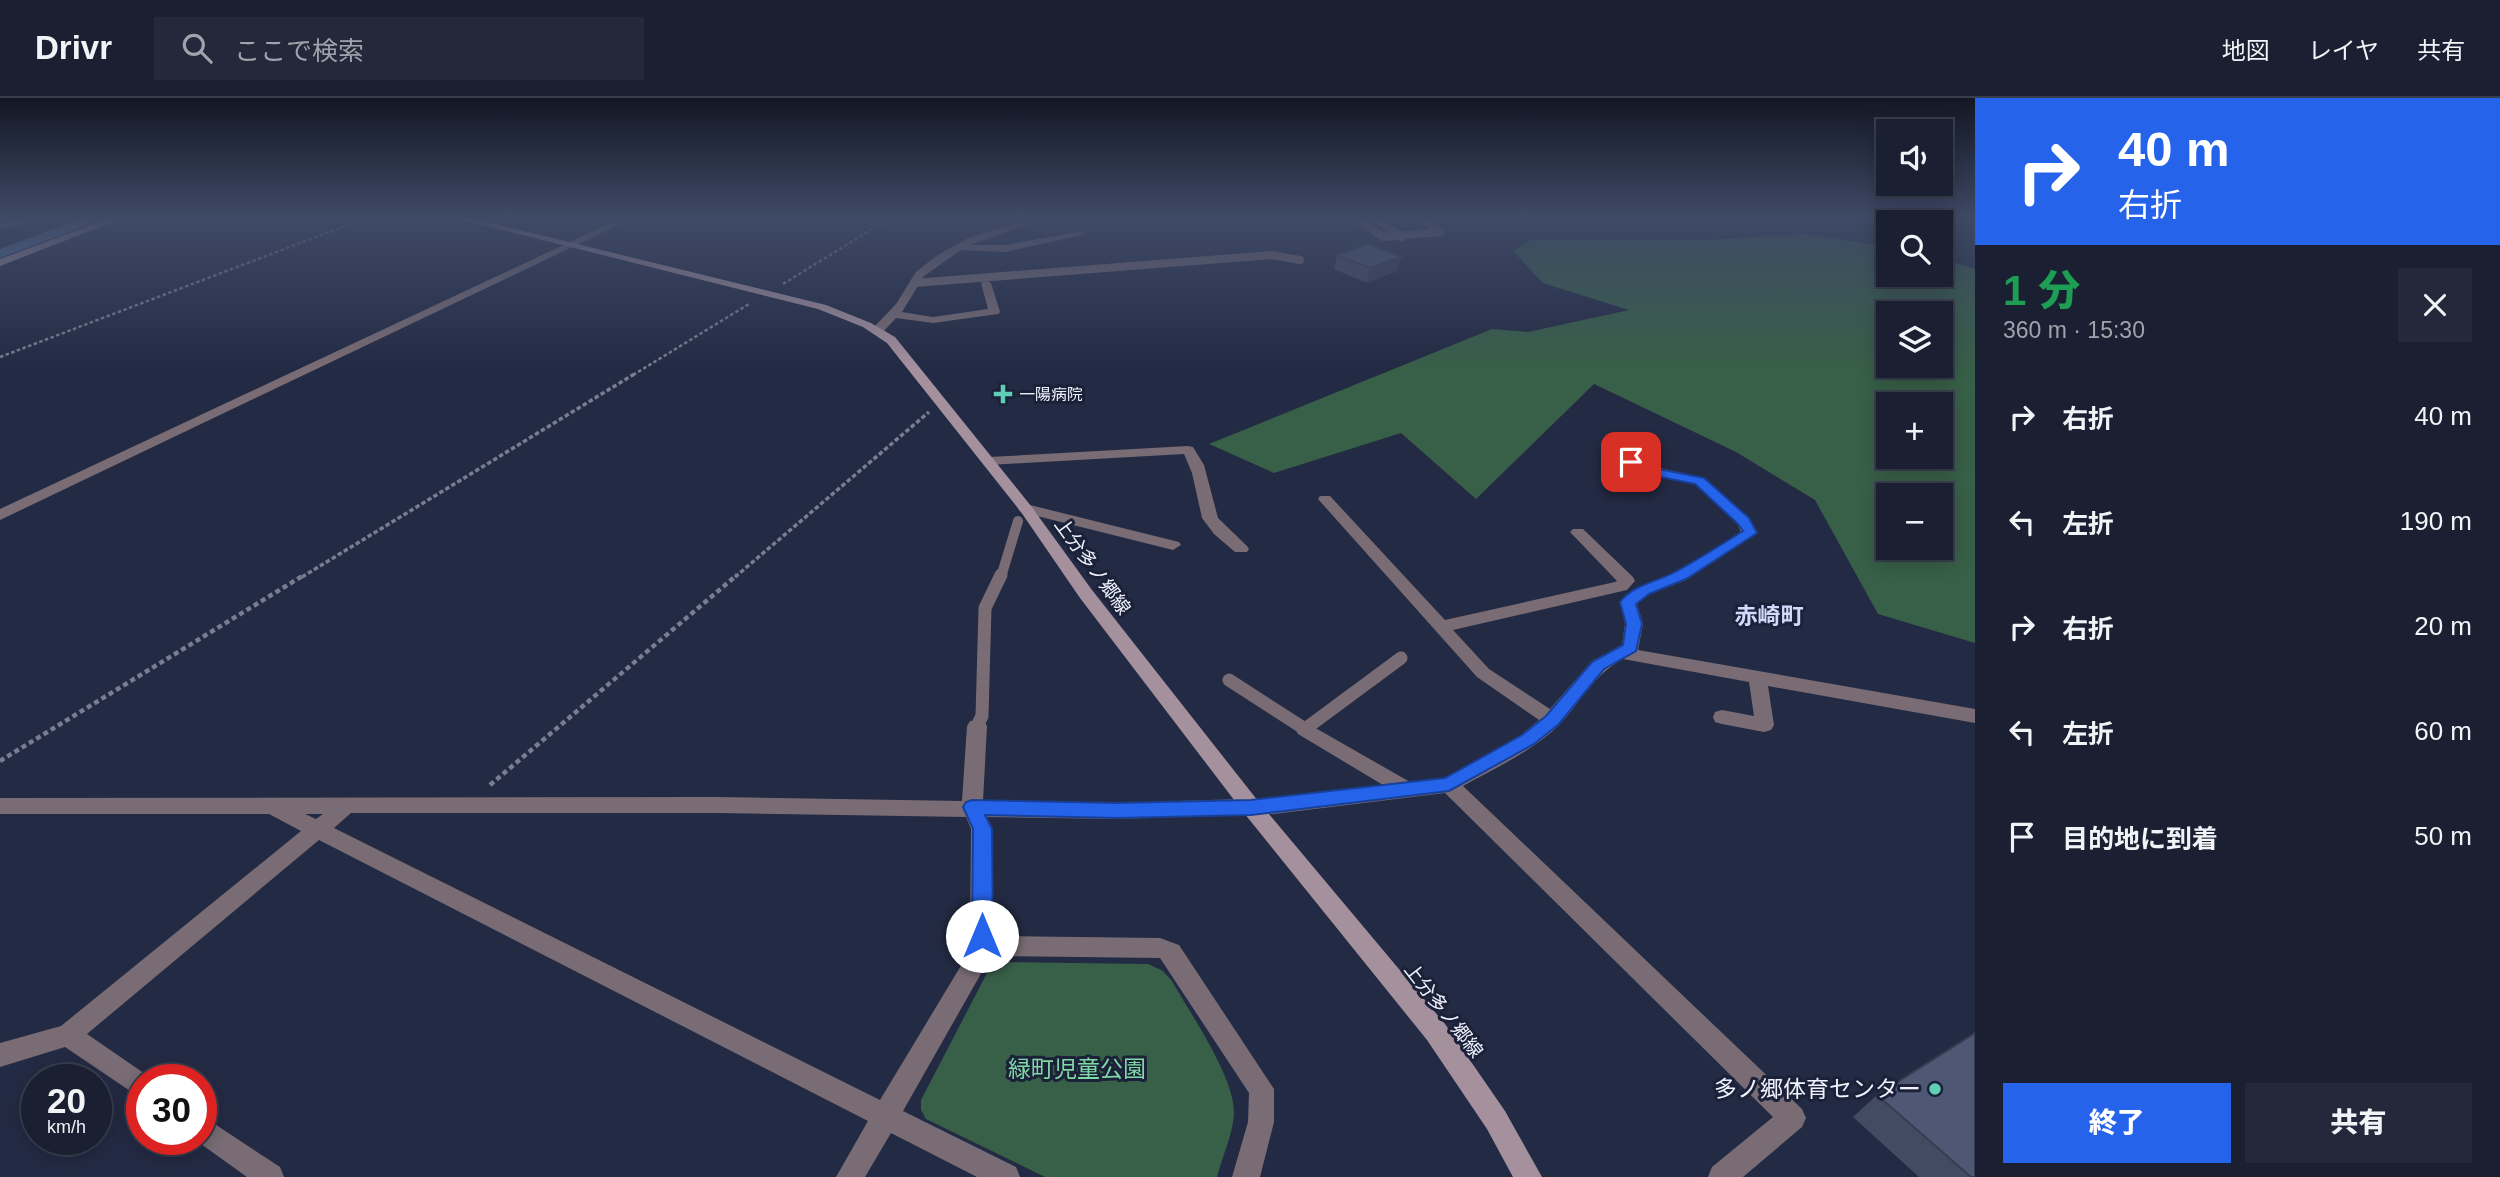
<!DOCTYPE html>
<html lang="ja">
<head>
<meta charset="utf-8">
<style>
  body { margin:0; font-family:Helvetica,"Noto Sans JP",sans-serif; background:#23283a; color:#f1f3f6; height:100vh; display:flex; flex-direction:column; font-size:26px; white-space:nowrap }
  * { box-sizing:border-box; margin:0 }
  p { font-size:23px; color:#9fa3ac }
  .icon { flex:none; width:38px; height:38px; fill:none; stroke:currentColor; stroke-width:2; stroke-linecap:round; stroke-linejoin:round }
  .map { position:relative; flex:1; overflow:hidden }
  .panel { display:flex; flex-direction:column; background:#1a2032; width:525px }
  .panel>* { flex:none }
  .top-card { background:#2563eb; color:#fff; overflow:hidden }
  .buttons { position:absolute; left:1876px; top:21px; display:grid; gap:14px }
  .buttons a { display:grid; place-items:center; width:77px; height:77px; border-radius:0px; background:#1a2032; box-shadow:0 4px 18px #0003,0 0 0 2px #383e4d; font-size:35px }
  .speed { position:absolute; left:21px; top:966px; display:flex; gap:14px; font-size:35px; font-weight:700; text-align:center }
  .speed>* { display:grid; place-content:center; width:91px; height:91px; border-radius:50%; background:#1a2032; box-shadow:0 4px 18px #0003,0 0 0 2px #383e4d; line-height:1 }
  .speed small { font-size:18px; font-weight:400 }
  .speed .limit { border:10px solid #d22; background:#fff; color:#111 }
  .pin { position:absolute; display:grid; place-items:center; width:60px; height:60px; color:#fff; margin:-30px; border-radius:14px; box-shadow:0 4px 10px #0006 }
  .me { position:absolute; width:77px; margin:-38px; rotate:0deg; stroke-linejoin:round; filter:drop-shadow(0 0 5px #0008) }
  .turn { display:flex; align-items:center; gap:24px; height:147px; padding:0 28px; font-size:32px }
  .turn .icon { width:91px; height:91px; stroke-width:2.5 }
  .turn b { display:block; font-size:49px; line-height:60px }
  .round { display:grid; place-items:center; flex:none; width:74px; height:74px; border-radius:0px; background:#23283a }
  .overview { display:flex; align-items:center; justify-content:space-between; height:119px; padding:0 28px }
  h1 { font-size:42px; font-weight:800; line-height:52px; color:#1e9e55 }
  .cta { display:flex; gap:14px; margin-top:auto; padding:14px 28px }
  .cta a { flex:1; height:80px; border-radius:0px; background:#2563eb; color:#fff; font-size:28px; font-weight:800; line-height:80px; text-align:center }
  .cta a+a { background:#23283a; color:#f1f3f6 }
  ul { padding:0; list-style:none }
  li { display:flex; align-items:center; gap:21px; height:105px; padding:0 28px }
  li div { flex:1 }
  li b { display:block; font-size:26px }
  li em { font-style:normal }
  header { display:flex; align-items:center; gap:42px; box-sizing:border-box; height:98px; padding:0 35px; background:#1a2032; border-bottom:2px solid #383e4d }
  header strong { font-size:33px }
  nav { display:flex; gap:38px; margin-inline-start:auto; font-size:24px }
  .search { width:490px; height:63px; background:#23283a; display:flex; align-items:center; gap:18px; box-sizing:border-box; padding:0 24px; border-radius:0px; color:#9fa3ac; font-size:26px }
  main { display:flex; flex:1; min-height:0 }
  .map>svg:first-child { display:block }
  .green { fill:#385f48; fill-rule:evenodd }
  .water { fill:#5474a3 }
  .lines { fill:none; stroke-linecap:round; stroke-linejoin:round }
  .path-far2 { stroke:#787d90; stroke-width:2.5; stroke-dasharray:3.5 2.5; stroke-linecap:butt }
  .path-far1 { stroke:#787d90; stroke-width:3.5; stroke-dasharray:4.5 2.5; stroke-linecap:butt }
  .path { stroke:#787d90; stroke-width:4.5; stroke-dasharray:5 3.5; stroke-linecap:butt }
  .lane-far2 { stroke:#796c74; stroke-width:8 }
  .lane-far1 { stroke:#796c74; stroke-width:10 }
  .lane { stroke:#796c74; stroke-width:13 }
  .street { fill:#796c74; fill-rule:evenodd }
  .secondary { fill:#a5909e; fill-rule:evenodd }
  .wall { fill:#434b63 }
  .shaded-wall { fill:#373d50 }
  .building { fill:#4e5773; stroke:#373d50; stroke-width:2 }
  .route { fill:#2563eb; stroke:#184099; stroke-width:2 }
  .poi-dot { fill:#5eceb7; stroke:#1a2138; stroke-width:2.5 }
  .labels { text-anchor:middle; stroke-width:6; stroke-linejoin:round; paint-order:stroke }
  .far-poi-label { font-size:16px; fill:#f0f3fd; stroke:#1a2138; text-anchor:start }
  .street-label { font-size:19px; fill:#f0f3fd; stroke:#1a2138 }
  .quarter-label { font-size:23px; font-weight:bold; fill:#d0dbfc; stroke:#1a2138 }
  .near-park-label { font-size:23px; fill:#80d8a4; stroke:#1a2138 }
  .near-poi-label { font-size:23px; fill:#f0f3fd; stroke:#1a2138; text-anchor:end }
</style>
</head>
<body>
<header>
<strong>Drivr</strong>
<div class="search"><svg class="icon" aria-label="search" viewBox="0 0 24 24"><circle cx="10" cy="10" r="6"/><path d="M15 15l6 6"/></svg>ここで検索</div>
<nav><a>地図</a><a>レイヤ</a><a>共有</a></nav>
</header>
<main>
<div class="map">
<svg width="1975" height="1079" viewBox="0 0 1975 1079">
  <rect width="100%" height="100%" fill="#232a43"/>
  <!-- green -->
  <path class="green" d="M1805 136 1888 149V177H1941V160L1975 171V545L1878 516 1815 402 1736 354 1594 286 1476 401 1401 335 1274 375 1209 346 1492 231 1528 234 1629 212 1543 185 1513 153 1531 142H1707ZM1888 215H1941V268H1888ZM1888 306H1941V359H1888ZM1888 397H1941V450H1888Z
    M1005 864 1148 866 1163 873 1172 883C1191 917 1235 979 1234 1016 1233 1036 1222 1059 1217 1079H1045L926 1021 921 1012V1002L987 875Z"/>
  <!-- water -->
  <path class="water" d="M82 120H106L0 160V151Z"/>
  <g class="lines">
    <!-- path-far2 -->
    <path class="path-far2" d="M783 186 890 120
      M0 259 366 120
      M633 277 749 206"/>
    <!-- path-far1 -->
    <path class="path-far1" d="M302 479 636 275
      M735 479 929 314"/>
    <!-- path -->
    <path class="path" d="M0 663 304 477
      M490 687 737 477"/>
    <!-- lane-far2 -->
    <path class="lane-far2" d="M1355 120 1383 139 1440 134 1421 120
      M1374 120 1402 139
      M914 185 1272 157 1300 162"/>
    <!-- lane-far1 -->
    <path class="lane-far1" d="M1001 479 1018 423"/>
    <!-- lane -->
    <path class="lane" d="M1229 582 1305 631 1401 560
      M977 628 982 618 985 510 1001 477"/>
    <!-- street -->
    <path class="street" d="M34 120H57L0 131V125Z
      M621 120H633L0 422V411Z
      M1031 120H1045L970 147H1005L1081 133 1086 136 1005 154 961 152 924 178 902 214 933 219 988 211 981 185 986 182 991 185 1000 214 998 216 933 225 896 220 882 235H874V229L896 206 916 174 936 158 968 140Z
      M1188 348 1193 349 1204 367 1218 420 1247 448 1249 451 1247 454H1235L1214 436 1202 420 1192 375 1184 356 989 367 982 363 989 359Z
      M1631 360 1660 370 1705 380 1749 420 1758 435 1686 482 1650 496 1637 506 1643 526 1638 552 1975 611V625L1768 588 1774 627 1771 632 1764 634 1722 626 1715 624 1713 619 1715 614 1722 612 1754 618 1749 584 1623 561C1592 578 1582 603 1559 627 1533 653 1495 670 1463 688L1802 1011 1806 1020 1802 1029 1743 1079H1708L1712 1069 1773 1019 1445 695 1274 716 1117 721 987 719 993 731V838L1160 840 1179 847 1274 991V1024L1260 1079H1232L1248 1024 1249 995 1160 860 991 858 903 1013 1016 1069 1020 1079H977L891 1035 865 1079H836L868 1023 319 742 87 936 151 980 142 982V1001L65 949 0 969V945L61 928 301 733 269 716H0V700L718 699 962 703 967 628 970 623H984L987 628 983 703 1117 705 1274 700 1383 687 1298 636 1295 631 1298 626 1305 624 1410 684 1445 680 1521 637 1539 622 1477 579 1318 401 1320 398H1330L1445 522 1615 484 1617 483 1570 434 1573 431H1583L1633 479 1635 483 1627 492 1453 532 1489 571 1550 611 1592 563 1622 547 1625 526 1620 504C1633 486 1657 484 1676 473 1699 461 1720 447 1741 434L1737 425 1695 386 1651 377 1626 367 1624 364ZM351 715H718L966 719 971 731 970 838 968 856 880 1002 334 730ZM305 716H323L316 721Z
      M1026 406 1179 444 1181 447 1173 452 1021 414 1018 411Z
      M201 1017 280 1069 284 1079H247L194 1041H201Z"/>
    <!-- secondary -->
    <path class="secondary" d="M110 120H123L0 168V161Z
      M455 120H471L826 207 871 225 895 239 1031 408 1092 492 1258 703 1445 926 1505 1013 1542 1079H1513L1487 1031 1427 942 1244 715 1080 500 1021 414 887 245 863 229 818 211Z"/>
  </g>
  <!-- wall -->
  <path class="wall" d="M1337 157 1397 173 1367 185 1334 171Z
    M1877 997 1975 1079H1919L1853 1019Z"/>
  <!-- shaded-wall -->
  <path class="shaded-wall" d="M1401 159 1397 173 1367 185 1370 170Z"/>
  <!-- building -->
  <path class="building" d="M1368 146 1401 159 1370 170 1337 157Z
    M1975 935V1079H1971L1877 997Z"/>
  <!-- sky -->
  <linearGradient id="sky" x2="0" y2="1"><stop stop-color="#131725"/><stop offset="0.44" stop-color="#3f4a66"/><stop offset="1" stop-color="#3f4a66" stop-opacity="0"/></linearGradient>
  <rect width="1975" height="271" fill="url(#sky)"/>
  <!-- route -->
  <path class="route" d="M1631 360 1659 371 1704 380 1749 420 1757 435 1686 481 1649 496 1636 506 1642 526 1636 553 1604 571 1559 626 1534 646 1449 693 1251 717 1117 720 985 717 992 731 993 838 990 844 982 847 975 844 972 838 973 731 963 709 966 704 972 702 1117 705 1251 702 1445 680 1522 637 1546 618 1592 564 1623 547 1626 526 1620 504C1634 486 1658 484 1677 473 1699 461 1721 447 1743 433L1738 426 1695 386 1651 377 1626 367V361Z"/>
  <!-- markers -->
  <g class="poi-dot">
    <path d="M999.5 285.5h7v7h7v7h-7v7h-7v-7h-7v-7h7z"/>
    <circle cx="1935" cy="991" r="7"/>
  </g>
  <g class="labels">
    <!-- far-poi labels -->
    <g class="far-poi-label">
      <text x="1019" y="302">一陽病院</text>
    </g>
    <!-- street labels -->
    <g class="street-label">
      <text transform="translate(1093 468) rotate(54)" y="7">上分多ノ郷線</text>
      <text transform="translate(1444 912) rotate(52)" y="7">上分多ノ郷線</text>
    </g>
    <!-- quarter labels -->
    <g class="quarter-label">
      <text x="1769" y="526">赤崎町</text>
    </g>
    <!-- near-park labels -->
    <g class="near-park-label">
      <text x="1077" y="979">緑町児童公園</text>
    </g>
    <!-- near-poi labels -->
    <g class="near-poi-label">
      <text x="1921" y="999">多ノ郷体育センター</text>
    </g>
  </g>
</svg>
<div class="buttons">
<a><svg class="icon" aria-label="sound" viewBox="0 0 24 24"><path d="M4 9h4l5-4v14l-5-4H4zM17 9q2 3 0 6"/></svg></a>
<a><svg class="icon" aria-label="search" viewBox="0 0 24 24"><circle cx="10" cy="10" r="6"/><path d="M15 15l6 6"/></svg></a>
<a><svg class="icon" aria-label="layers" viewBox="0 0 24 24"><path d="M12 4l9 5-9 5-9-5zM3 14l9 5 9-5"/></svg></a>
<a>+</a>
<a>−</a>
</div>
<div class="speed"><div>20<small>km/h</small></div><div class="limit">30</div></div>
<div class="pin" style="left:1631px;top:364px;background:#d93025"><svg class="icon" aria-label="arrive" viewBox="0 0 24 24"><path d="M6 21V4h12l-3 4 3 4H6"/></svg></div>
<svg class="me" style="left:982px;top:838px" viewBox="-20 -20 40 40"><circle r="19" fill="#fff"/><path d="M0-13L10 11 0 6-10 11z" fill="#2563eb"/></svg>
</div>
<section class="panel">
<div class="top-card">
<div class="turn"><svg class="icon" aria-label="right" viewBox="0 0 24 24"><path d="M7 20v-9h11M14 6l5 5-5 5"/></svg><div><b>40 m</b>右折</div></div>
</div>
<div class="overview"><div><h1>1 分</h1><p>360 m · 15:30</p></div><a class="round"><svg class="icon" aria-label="close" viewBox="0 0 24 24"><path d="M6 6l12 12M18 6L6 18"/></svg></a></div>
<ul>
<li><svg class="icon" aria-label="right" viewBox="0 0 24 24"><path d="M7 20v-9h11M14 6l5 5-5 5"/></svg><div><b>右折</b></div><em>40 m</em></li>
<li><svg class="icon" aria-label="left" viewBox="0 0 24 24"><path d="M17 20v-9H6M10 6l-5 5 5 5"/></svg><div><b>左折</b></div><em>190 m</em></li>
<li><svg class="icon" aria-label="right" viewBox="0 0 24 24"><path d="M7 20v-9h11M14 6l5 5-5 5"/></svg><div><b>右折</b></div><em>20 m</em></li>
<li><svg class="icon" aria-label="left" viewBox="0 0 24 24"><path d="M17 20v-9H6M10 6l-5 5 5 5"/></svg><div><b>左折</b></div><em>60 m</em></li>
<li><svg class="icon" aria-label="arrive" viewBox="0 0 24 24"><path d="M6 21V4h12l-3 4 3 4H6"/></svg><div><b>目的地に到着</b></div><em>50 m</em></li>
</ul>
<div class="cta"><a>終了</a><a>共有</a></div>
</section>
</main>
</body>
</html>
